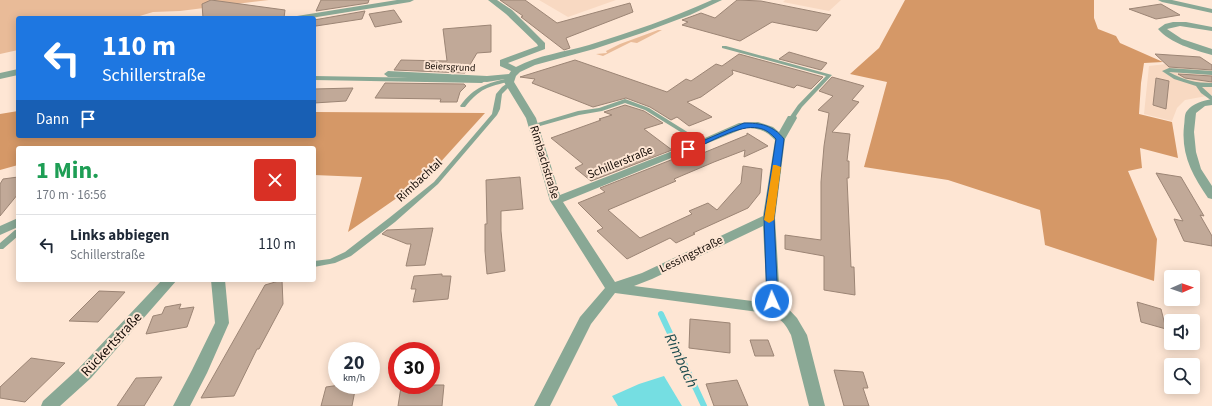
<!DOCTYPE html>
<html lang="de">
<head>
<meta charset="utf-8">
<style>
  body { margin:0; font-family:"Source Sans 3",sans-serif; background:#f2f2f3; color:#1f2937; height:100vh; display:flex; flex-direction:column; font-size:15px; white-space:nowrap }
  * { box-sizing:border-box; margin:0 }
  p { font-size:13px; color:#747a83 }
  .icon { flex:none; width:22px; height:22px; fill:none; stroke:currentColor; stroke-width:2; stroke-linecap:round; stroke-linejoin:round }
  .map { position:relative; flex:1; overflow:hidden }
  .panel { position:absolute; left:16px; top:146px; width:300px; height:136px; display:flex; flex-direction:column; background:#fff; border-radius:4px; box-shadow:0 2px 10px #0003 }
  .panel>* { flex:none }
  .banner { position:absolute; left:16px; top:16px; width:300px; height:122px; border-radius:4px; box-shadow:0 2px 10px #0003; background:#1e77e1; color:#fff; overflow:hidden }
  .needle { width:26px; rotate:88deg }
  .buttons { position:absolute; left:1164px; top:270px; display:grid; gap:8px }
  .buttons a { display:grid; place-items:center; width:36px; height:36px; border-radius:4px; background:#fff; box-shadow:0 2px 10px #0003; font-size:20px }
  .speed { position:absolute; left:328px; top:342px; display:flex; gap:8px; font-size:20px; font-weight:700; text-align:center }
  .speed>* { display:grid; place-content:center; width:52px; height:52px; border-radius:50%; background:#fff; box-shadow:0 2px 10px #0003; line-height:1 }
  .speed small { font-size:10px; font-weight:400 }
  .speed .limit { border:6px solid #d22; background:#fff; color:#111 }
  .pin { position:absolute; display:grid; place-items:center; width:34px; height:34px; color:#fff; margin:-17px; border-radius:8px; box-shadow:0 2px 6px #0006 }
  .me { position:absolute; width:44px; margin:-22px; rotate:358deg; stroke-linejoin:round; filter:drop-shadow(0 0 3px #0008) }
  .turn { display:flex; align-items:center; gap:14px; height:84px; padding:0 20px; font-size:18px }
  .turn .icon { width:52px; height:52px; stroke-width:2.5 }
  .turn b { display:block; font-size:28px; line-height:34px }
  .then { display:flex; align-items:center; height:38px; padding:0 20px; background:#0003; gap:8px; font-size:15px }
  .round { display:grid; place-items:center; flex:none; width:42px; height:42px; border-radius:4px; background:#f2f2f3 }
  .head { display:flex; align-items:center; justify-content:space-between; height:68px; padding:0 20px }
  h1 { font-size:24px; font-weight:700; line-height:30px; color:#1e9e55 }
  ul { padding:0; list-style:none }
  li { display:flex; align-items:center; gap:12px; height:60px; padding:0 20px; border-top:1px solid #e0e1e3 }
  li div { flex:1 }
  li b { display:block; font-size:15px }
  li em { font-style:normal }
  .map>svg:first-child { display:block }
  .built { fill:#f8d9c2 }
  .green { fill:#e9bb98 }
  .forest { fill:#d59867 }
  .water { fill:#75dee2 }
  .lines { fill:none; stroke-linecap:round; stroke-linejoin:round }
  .stream { stroke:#75dee2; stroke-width:6 }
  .building { fill:#c1a998; stroke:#9c8575 }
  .lane { fill:#89a895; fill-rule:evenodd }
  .street { fill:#89a895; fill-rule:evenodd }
  .route { fill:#1e77e1; stroke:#144d92 }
  .slow { fill:#f59e0b }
  .labels { text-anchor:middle; stroke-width:4; stroke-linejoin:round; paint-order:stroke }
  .far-street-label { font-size:10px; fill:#140c06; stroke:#fee6d4 }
  .street-label { font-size:12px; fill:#140c06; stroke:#fee6d4 }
  .near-street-label { font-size:14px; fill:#140c06; stroke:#fee6d4 }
  .near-water-label { font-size:16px; font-style:italic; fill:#1e4d4f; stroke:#fee6d4 }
</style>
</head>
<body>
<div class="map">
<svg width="1212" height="406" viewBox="0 0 1212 406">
  <rect width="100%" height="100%" fill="#fee6d4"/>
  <!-- built -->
  <path class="built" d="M539 0H616L568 17Z
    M785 0H841L829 11 783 2Z
    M1166 64 1212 67V95L1185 100 1177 108 1172 121 1144 114 1149 66Z"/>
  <!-- green -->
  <path class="green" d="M0 0H269L180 11 153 12 133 18H18V50L0 54Z
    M658 30H662L637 43 631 42 603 56 596 54 607 53 606 51 620 44Z"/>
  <!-- forest -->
  <path class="forest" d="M905 0H1094V18L1098 29 1116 36 1120 43 1163 62 1144 63 1141 83 1139 114 1172 122 1178 158 1140 148 1142 168 1128 171 1157 239 1154 281 1045 245 1040 210 948 180 864 167 887 82 850 74 879 48Z
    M18 111V136H314V112L485 113 427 177 348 232 362 177 314 175V148H18V165L0 170V114Z"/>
  <!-- water -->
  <path class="water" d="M664 376 682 406H618L612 396 639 384Z"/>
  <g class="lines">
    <!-- stream -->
    <path class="stream" d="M661 314 704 406"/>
  </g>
  <!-- building -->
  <path class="building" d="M211 0 285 10 284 18H203L202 4Z
    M321 0H369L368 3 316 11Z
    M500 0H525L557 23 630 3 633 12 566 38 570 48 564 50 521 17 523 16Z
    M737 0 761 1 831 15 817 31 772 22 740 41 682 25 688 22 682 20 701 13 715 18Z
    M1161 4 1180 15 1156 19 1129 9Z
    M394 10 402 22 375 27 369 14Z
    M365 11 362 19 316 26 314 20Z
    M491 25V52L477 53 465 73 394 70 401 60 447 61 443 29Z
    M789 52 827 63 821 70 779 59Z
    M739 54 823 77 811 89 797 85 794 88 732 70 733 74 701 97 687 102 712 117 689 126 677 117 671 120 650 107 626 98 593 107 532 83 535 79 520 77 575 60 667 92 686 79 691 81 716 64 722 66Z
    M1155 54 1200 57 1212 65V70L1169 67Z
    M1178 74 1212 76V82L1185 78Z
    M832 77 864 86 852 100 859 102 832 132 850 134 847 161H849V178H847L851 267H854L855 295 824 290V256L785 249V235L821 240V182L824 146 829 113 818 110 833 96 819 91Z
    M1156 78 1169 81 1166 109 1153 105Z
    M385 83 464 84 466 86 460 92 457 102H440L441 99 375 98Z
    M353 88 346 101 314 103V89Z
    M625 105 644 111 663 123 644 129 672 150 591 181 575 168 583 164 551 138 601 120 599 119 612 115 604 112Z
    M747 133 768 146 744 157 745 150 714 162 674 179 676 181 608 210 640 238 692 214 689 211 708 203 717 210 741 183 743 166 762 169 760 193 748 208 693 233 695 234 676 243 670 238 627 259 597 231 603 228 578 203 605 192 600 188 681 156 686 160 747 135Z
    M1156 173 1181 177 1204 216 1200 215 1212 236V246L1184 241 1174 219 1183 221Z
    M18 177V194L0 216V184L3 179Z
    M520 177 523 209 501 211V231L505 271 487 274 485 251V224H487L486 180Z
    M433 228 425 265 406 266 411 244H407L382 234 387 230Z
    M442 274V276H451L448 299 413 302 416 289H411L414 276Z
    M282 280 283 304 259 349H257L234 396 201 398 265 285Z
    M99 291 125 292 98 322 69 321Z
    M1137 302 1161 309 1166 329 1141 322Z
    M181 304 179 309 194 307 187 327 146 334 153 316 162 314 165 307Z
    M690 319 730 323V353L689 348Z
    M750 340H768L774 356H755Z
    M31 358 65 363 25 402 0 398V387Z
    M834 370 863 372 868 388H863L869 406H844Z
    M162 377 144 406H117L136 378Z
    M737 380 748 406H714L706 384Z
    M340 385H356L352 406H321L326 387Z
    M417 385H444L442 406H398L401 387Z"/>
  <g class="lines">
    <!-- lane -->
    <path class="lane" d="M722 46H726L832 75 802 107 794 119H790L789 118 798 105 826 76 722 48Z
      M1169 68 1212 71V75L1169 72C1183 80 1196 83 1212 83V87H1202L1212 96V101L1201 93 1196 86 1174 79 1162 71Z
      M314 76 482 79 485 81 482 83 314 80Z
      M509 78 512 80 511 81C488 87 480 88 465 107H461L460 106C475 86 486 84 509 78Z
      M509 82 512 84 502 94 500 109 497 115 438 184 395 222 351 256 335 263 314 267V261L330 259 345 252 389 218 434 182 492 114 496 94 502 87Z
      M625 99 649 108 705 143 704 144H700L645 110 625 103 602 111 579 115 533 128 530 126 531 125 578 111 599 108Z
      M15 230H18V236L3 249H0V243Z"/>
    <!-- street -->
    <path class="street" d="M397 0H414L410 2 311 18H293L297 16Z
      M488 0H497L512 10 545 43V49L508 63 516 67C538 55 565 52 589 45 631 32 672 18 712 0H722L690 15 642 33 594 49 535 65 520 72 516 76 514 82 536 118 560 195 698 141 739 123 758 122 773 127 779 132 788 116H796L797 118 785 139 775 218 780 300 797 318 807 335 825 406H809L791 335C784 321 781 319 766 313L615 293 591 324 550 406H534L580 317 605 288 550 201 526 118 504 82 505 79 487 82 388 77 384 74 388 71 487 76 509 74 511 71 500 66V60L538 46 537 44 506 14ZM745 128C758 128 765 130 775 140L763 216 642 273 615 282 563 202ZM763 226 767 303 634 286 652 279Z
      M1158 0H1172L1212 9V13L1162 2Z
      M1173 22H1186L1212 27V31L1180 26 1167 29 1182 39 1212 49V55C1194 50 1170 43 1158 29L1165 24Z
      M18 69V75L0 79V73Z
      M1212 99V105L1205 106 1196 113 1194 132 1196 152 1201 169 1212 186V199L1208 198C1192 175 1181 154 1184 126 1185 121 1184 114 1187 111 1193 103 1203 101 1212 99Z
      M18 218V227L0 235V226Z
      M162 280H177L91 378 60 406H41L43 401 79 368Z
      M211 280H225L229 323 207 373 190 406H173L192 370 215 323Z"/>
  </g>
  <!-- route -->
  <path class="route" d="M744 123C760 123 773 125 784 139L774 218 778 301 776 304H769L767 301 764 218 776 139C771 134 766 129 758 128 740 124 708 143 690 151H688L684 149Z"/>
  <!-- slow -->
  <path class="slow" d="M773 165H776L781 167 774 220 769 223 764 220Z"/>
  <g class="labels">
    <!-- far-street labels -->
    <g class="far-street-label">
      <text transform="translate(450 66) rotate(3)" y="4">Beiersgrund</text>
    </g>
    <!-- street labels -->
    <g class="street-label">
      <text transform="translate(545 162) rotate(73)" y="4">Rimbachstraße</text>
      <text transform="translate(620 162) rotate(-22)" y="4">Schillerstraße</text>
      <text transform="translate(419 180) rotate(-43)" y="4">Rimbachtal</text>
      <text transform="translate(691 254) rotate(-26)" y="4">Lessingstraße</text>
    </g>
    <!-- near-street labels -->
    <g class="near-street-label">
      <text transform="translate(111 344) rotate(-47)" y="5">Rückertstraße</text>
    </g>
    <!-- near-water labels -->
    <g class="near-water-label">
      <text transform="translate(682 360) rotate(65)" y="6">Rimbach</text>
    </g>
  </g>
</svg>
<div class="buttons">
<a><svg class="needle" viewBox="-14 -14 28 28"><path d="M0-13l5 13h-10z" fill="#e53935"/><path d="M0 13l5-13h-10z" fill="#747a83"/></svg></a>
<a><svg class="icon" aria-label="sound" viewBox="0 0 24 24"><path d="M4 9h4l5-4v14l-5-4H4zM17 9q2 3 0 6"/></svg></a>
<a><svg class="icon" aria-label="search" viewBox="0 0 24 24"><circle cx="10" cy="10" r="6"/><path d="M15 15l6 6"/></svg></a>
</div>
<div class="speed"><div>20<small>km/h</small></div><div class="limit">30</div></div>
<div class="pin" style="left:688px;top:149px;background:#d93025"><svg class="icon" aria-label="arrive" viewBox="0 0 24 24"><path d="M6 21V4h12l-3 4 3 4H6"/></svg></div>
<svg class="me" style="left:772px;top:301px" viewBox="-20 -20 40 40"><circle r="17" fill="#1e77e1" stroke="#fff" stroke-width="3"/><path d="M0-11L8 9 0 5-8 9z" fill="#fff"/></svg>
<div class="banner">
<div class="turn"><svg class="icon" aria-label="left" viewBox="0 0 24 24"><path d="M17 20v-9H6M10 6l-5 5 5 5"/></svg><div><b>110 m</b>Schillerstraße</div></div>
<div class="then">Dann<svg class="icon" aria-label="arrive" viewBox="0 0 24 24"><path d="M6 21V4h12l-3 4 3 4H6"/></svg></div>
</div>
<section class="panel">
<div class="head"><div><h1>1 Min.</h1><p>170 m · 16:56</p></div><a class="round" style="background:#d93025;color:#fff"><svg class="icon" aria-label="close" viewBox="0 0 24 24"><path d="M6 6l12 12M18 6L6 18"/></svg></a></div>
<ul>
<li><svg class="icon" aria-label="left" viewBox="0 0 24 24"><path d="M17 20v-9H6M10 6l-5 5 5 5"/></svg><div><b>Links abbiegen</b><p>Schillerstraße</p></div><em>110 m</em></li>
</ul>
</section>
</div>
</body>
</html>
